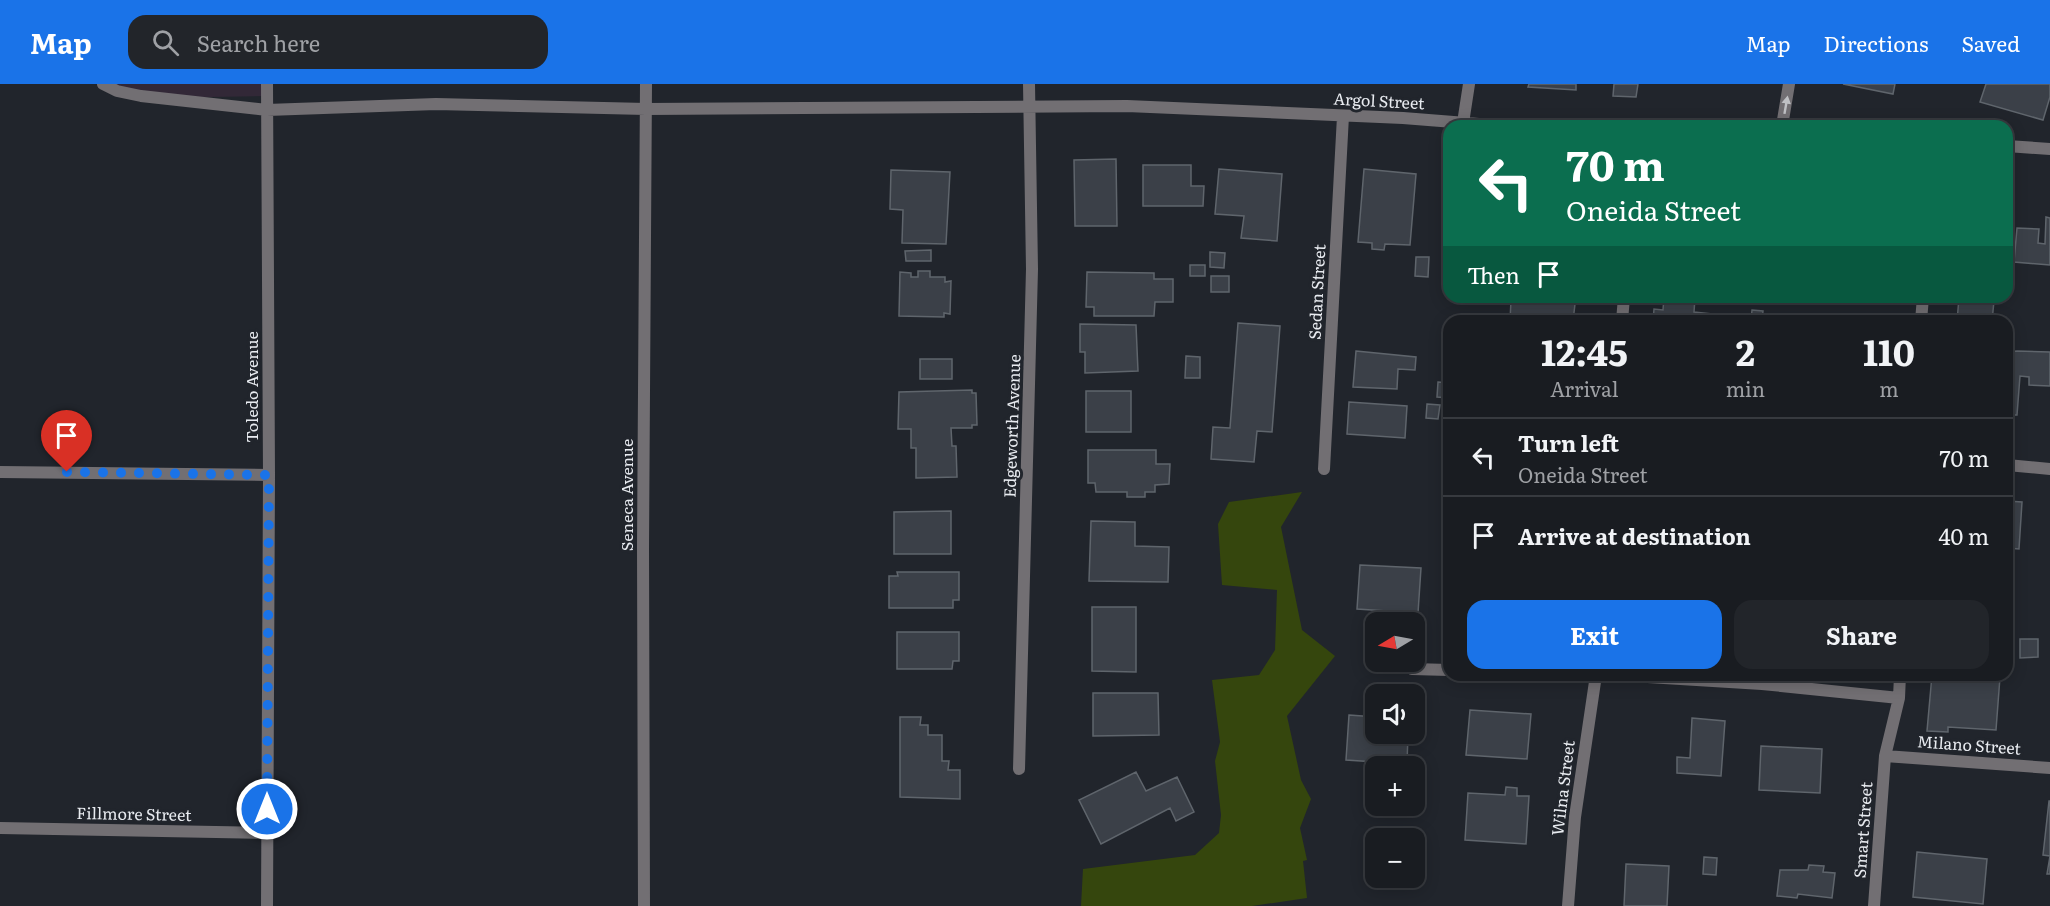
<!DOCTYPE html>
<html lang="en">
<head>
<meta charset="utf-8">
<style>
  body { margin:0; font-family:Literata,serif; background:#22252a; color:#f1f3f6; height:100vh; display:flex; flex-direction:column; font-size:22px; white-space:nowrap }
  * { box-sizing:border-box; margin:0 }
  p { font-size:20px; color:#9fa1a5 }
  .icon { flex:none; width:33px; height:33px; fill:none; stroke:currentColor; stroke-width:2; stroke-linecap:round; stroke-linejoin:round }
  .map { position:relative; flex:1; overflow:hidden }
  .drawer { position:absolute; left:1443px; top:231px; width:570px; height:366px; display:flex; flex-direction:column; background:#191c21; border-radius:18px; box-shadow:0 3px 15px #0003,0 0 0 2px #373a3f }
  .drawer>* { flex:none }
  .hud { position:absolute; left:1443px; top:36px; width:570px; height:183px; border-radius:18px; box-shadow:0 3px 15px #0003,0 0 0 2px #373a3f; background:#0b6e4f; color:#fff; overflow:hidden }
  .needle { width:39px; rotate:260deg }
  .tools { position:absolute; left:1365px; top:528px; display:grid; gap:12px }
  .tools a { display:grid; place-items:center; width:60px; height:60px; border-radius:12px; background:#191c21; box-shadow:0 3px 15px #0003,0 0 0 2px #373a3f; font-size:30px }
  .pin { position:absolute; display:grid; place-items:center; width:51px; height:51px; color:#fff; margin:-62px -26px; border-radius:50% 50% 50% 0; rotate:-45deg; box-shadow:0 0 6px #0007 }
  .pin .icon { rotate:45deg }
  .me { position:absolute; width:66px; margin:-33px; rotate:0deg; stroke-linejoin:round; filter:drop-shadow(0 0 4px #0008) }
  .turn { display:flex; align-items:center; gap:21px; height:126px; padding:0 24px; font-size:27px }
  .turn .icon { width:78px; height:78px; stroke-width:2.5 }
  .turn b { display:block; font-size:42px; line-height:51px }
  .then { display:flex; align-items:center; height:57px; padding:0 24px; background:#0003; gap:12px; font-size:22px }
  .eta { display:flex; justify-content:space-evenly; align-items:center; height:102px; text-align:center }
  .eta b { font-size:36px; font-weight:700; line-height:42px }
  .button { display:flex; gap:12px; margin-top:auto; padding:12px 24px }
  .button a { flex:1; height:69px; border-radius:18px; background:#1a73e8; color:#fff; font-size:24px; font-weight:700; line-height:69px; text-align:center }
  .button a+a { background:#22252a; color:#f1f3f6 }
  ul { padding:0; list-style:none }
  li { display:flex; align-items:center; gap:18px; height:78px; padding:0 24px; border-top:2px solid #373a3f }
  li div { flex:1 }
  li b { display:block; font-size:22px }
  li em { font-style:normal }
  header { display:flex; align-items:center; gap:36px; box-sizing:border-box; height:84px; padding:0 30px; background:#1a73e8; color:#fff }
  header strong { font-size:28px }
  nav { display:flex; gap:33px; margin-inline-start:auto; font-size:21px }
  .search { width:420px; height:54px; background:#22252a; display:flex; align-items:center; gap:15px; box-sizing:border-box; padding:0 21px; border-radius:18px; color:#9fa1a5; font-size:22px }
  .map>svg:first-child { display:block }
  .commercial { fill:#322837 }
  .green { fill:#35460d }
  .building { fill:#3b4048; stroke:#5f656c; stroke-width:1.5 }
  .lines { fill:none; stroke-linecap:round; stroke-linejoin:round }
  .minor { stroke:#726f73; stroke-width:12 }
  .oneway { fill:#bfc0c4 }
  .route { stroke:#1a73e8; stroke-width:10; stroke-dasharray:0 18 }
  .labels { text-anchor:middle; stroke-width:6; stroke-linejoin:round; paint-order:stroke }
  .street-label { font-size:16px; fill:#e8ebf0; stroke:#21252c }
</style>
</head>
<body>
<header>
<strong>Map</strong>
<div class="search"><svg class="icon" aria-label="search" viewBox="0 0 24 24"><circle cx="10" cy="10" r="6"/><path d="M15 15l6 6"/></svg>Search here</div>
<nav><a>Map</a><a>Directions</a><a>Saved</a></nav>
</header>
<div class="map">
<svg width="2050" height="822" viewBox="0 0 2050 822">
  <rect width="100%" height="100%" fill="#21252c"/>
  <!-- commercial -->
  <path class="commercial" d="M101 0H268L264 12 149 14Z"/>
  <!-- green -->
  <path class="green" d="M1302 408 1281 443 1302 546 1335 572 1287 632 1301 696 1311 715 1300 744 1307 776 1303 777 1307 814 1252 822H1081L1083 785 1195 771 1219 749 1221 731 1215 677 1220 658 1212 596 1259 591 1275 566 1277 506 1222 501 1218 440 1229 418Z"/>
  <!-- building -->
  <path class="building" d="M1529 0H1576V6L1528 3Z
    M1614 0H1638L1636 13 1613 12Z
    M1843 0H1895L1893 10Z
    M1986 0H2050V13L2043 36 1980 18Z
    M1116 75 1117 142H1075L1074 76Z
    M1143 81H1191V102H1204L1203 122H1143Z
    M1219 85 1282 90 1277 157 1241 154 1244 132 1215 130Z
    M1364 85 1416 90 1410 161 1385 160 1384 166 1372 165V159L1358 158Z
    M891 86 950 88 946 160 902 159 903 126 890 125Z
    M2046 133 2050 134V181L2014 178 2017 144 2039 145 2038 159 2045 160Z
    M931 166V177H906L905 167Z
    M1210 168 1225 169 1224 184 1210 183Z
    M1416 173H1429L1428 193 1415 192Z
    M1190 181H1205V192H1190Z
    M918 187H930V193H945V198L951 197 950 230 944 229V233L899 232 900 188 911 189V193H918Z
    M1087 188 1154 189V195H1173V218H1155L1154 232H1094V223H1086Z
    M1211 192H1229V208H1211Z
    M1664 213 1695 214 1694 228 1721 231 1720 234 1737 235V237H1653L1654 225 1663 226Z
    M1961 213H1983L1982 216 1994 217 1992 237H1957L1959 214Z
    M1511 216 1575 220 1573 237H1510Z
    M1752 226 1763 227 1762 237H1751Z
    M1238 239 1280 242 1272 348 1257 347 1254 378 1211 375 1213 343 1230 344Z
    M1080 240 1136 241 1138 287 1085 289V268H1080Z
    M1356 267 1416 273 1415 286 1398 285 1397 305 1353 303Z
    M2017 267 2050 268V302L2029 301V293L2020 292 2017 331H2007V268Z
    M1186 272 1200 273V294H1185Z
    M920 275H952V295H920Z
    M1438 298 1449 299V314L1437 313Z
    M972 306V309H976L977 341H972V344H951L952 362H956L957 393 916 394V364H911V345H898L899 308Z
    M1086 307H1131V348H1086Z
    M1349 318 1407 322 1405 354 1347 350Z
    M1427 320 1440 321 1438 335 1426 334Z
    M1088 366H1156V380H1170L1169 400 1155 401V408H1145V413H1127V408H1096L1095 399H1088Z
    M2007 417 2022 418 2019 465 2007 464Z
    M951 427V470H894V428Z
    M1091 437 1135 438V462L1169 463 1168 498 1089 497Z
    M1360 481 1421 484 1418 529 1357 525Z
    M897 488H959V516H953V524H889V492H898Z
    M1092 523H1136V588L1092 587Z
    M897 548H959V577H953L952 585H897Z
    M2020 555H2038V573L2020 574Z
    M1932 591 2000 593 1996 646 1948 643V648L1927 647Z
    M1093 609H1158L1159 651 1093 652Z
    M1470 626 1531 630 1527 675 1466 671Z
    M1349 631 1376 633V650H1408L1407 680 1346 676Z
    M900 633H921L920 641H928V651H942V677H949L948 686H960V715L900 713Z
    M1692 634 1725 637 1721 692 1677 689V673L1690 674Z
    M1761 662 1822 665 1820 709 1759 706Z
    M1136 688 1146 707 1177 693 1194 728 1176 737 1170 724 1101 760 1079 716Z
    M1506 703 1517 704V712H1529L1526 760 1465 756 1468 709 1505 711Z
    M2049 717H2050V790H2047L2050 772 2043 771Z
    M1414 755 1423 756 1421 791 1414 790Z
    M1917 768 1987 775 1983 820 1913 813Z
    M1704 773 1717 774 1716 791 1703 790Z
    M1626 780 1669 782 1667 822H1624Z
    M1809 781 1824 782 1823 788 1835 789 1832 814 1798 810 1797 814 1777 812 1780 786H1808Z"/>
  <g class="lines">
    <!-- minor -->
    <path class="minor" d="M103 0 117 7 141 12 267 26 436 20 646 25 1127 22 1403 34 1504 42
      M1463 39 1469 0
      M1782 42 1789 0
      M2007 62 2050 65
      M1622 237 1624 213
      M1921 237 1923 213
      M2007 381 2050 385
      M1324 385 1343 32
      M0 388 269 391
      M1412 585 1449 586
      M1615 591 1762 600 1899 614
      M1885 672 2050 684
      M1019 685 1032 185 1029 0
      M0 744 267 749
      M267 822 269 391 267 0
      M644 822 643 463 646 0
      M1568 822 1575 733 1596 591
      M1874 822 1885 672 1899 614 1900 591"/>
  </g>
  <!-- one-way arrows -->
  <defs><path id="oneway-solid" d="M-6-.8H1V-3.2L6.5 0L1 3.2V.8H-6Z" transform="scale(1.5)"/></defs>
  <use class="oneway" href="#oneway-solid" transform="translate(1786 21) rotate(-80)"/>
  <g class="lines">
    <!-- route -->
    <path class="route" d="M67 388 269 391 267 725"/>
  </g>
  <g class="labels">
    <!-- street labels -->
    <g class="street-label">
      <text transform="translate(1379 17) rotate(3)" y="6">Argol Street</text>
      <text transform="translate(1317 208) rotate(-87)" y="6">Sedan Street</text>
      <text transform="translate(252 303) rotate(-90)" y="6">Toledo Avenue</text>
      <text transform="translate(1012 342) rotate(-88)" y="6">Edgeworth Avenue</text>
      <text transform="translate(627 411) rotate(-90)" y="6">Seneca Avenue</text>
      <text transform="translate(1969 661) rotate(4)" y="6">Milano Street</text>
      <text transform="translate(1563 704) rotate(-83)" y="6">Wilna Street</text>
      <text transform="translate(134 730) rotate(1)" y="6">Fillmore Street</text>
      <text transform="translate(1863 746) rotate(-86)" y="6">Smart Street</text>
    </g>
  </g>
</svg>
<div class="tools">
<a><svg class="needle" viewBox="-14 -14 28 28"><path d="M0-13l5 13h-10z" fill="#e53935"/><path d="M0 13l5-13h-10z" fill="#9fa1a5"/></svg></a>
<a><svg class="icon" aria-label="sound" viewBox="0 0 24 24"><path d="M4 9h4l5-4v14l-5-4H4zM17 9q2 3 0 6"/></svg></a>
<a>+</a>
<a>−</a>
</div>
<div class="pin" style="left:67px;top:388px;background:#d93025"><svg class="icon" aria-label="arrive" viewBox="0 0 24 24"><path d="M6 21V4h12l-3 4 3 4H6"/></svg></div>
<svg class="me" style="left:267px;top:725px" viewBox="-20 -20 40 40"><circle r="17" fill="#1a73e8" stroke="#fff" stroke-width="3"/><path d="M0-11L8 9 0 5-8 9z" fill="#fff"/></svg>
<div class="hud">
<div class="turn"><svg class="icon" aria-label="left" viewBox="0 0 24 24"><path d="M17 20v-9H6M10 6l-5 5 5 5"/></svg><div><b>70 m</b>Oneida Street</div></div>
<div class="then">Then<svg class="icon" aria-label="arrive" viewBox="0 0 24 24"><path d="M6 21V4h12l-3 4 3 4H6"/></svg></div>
</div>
<section class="drawer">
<div class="eta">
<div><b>12:45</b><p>Arrival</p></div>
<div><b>2</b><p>min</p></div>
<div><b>110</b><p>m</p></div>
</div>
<ul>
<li><svg class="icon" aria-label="left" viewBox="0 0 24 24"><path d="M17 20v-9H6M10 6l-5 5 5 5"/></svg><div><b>Turn left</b><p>Oneida Street</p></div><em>70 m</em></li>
<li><svg class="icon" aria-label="arrive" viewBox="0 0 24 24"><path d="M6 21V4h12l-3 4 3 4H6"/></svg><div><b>Arrive at destination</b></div><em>40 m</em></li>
</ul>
<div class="button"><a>Exit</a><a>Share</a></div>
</section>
</div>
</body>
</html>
